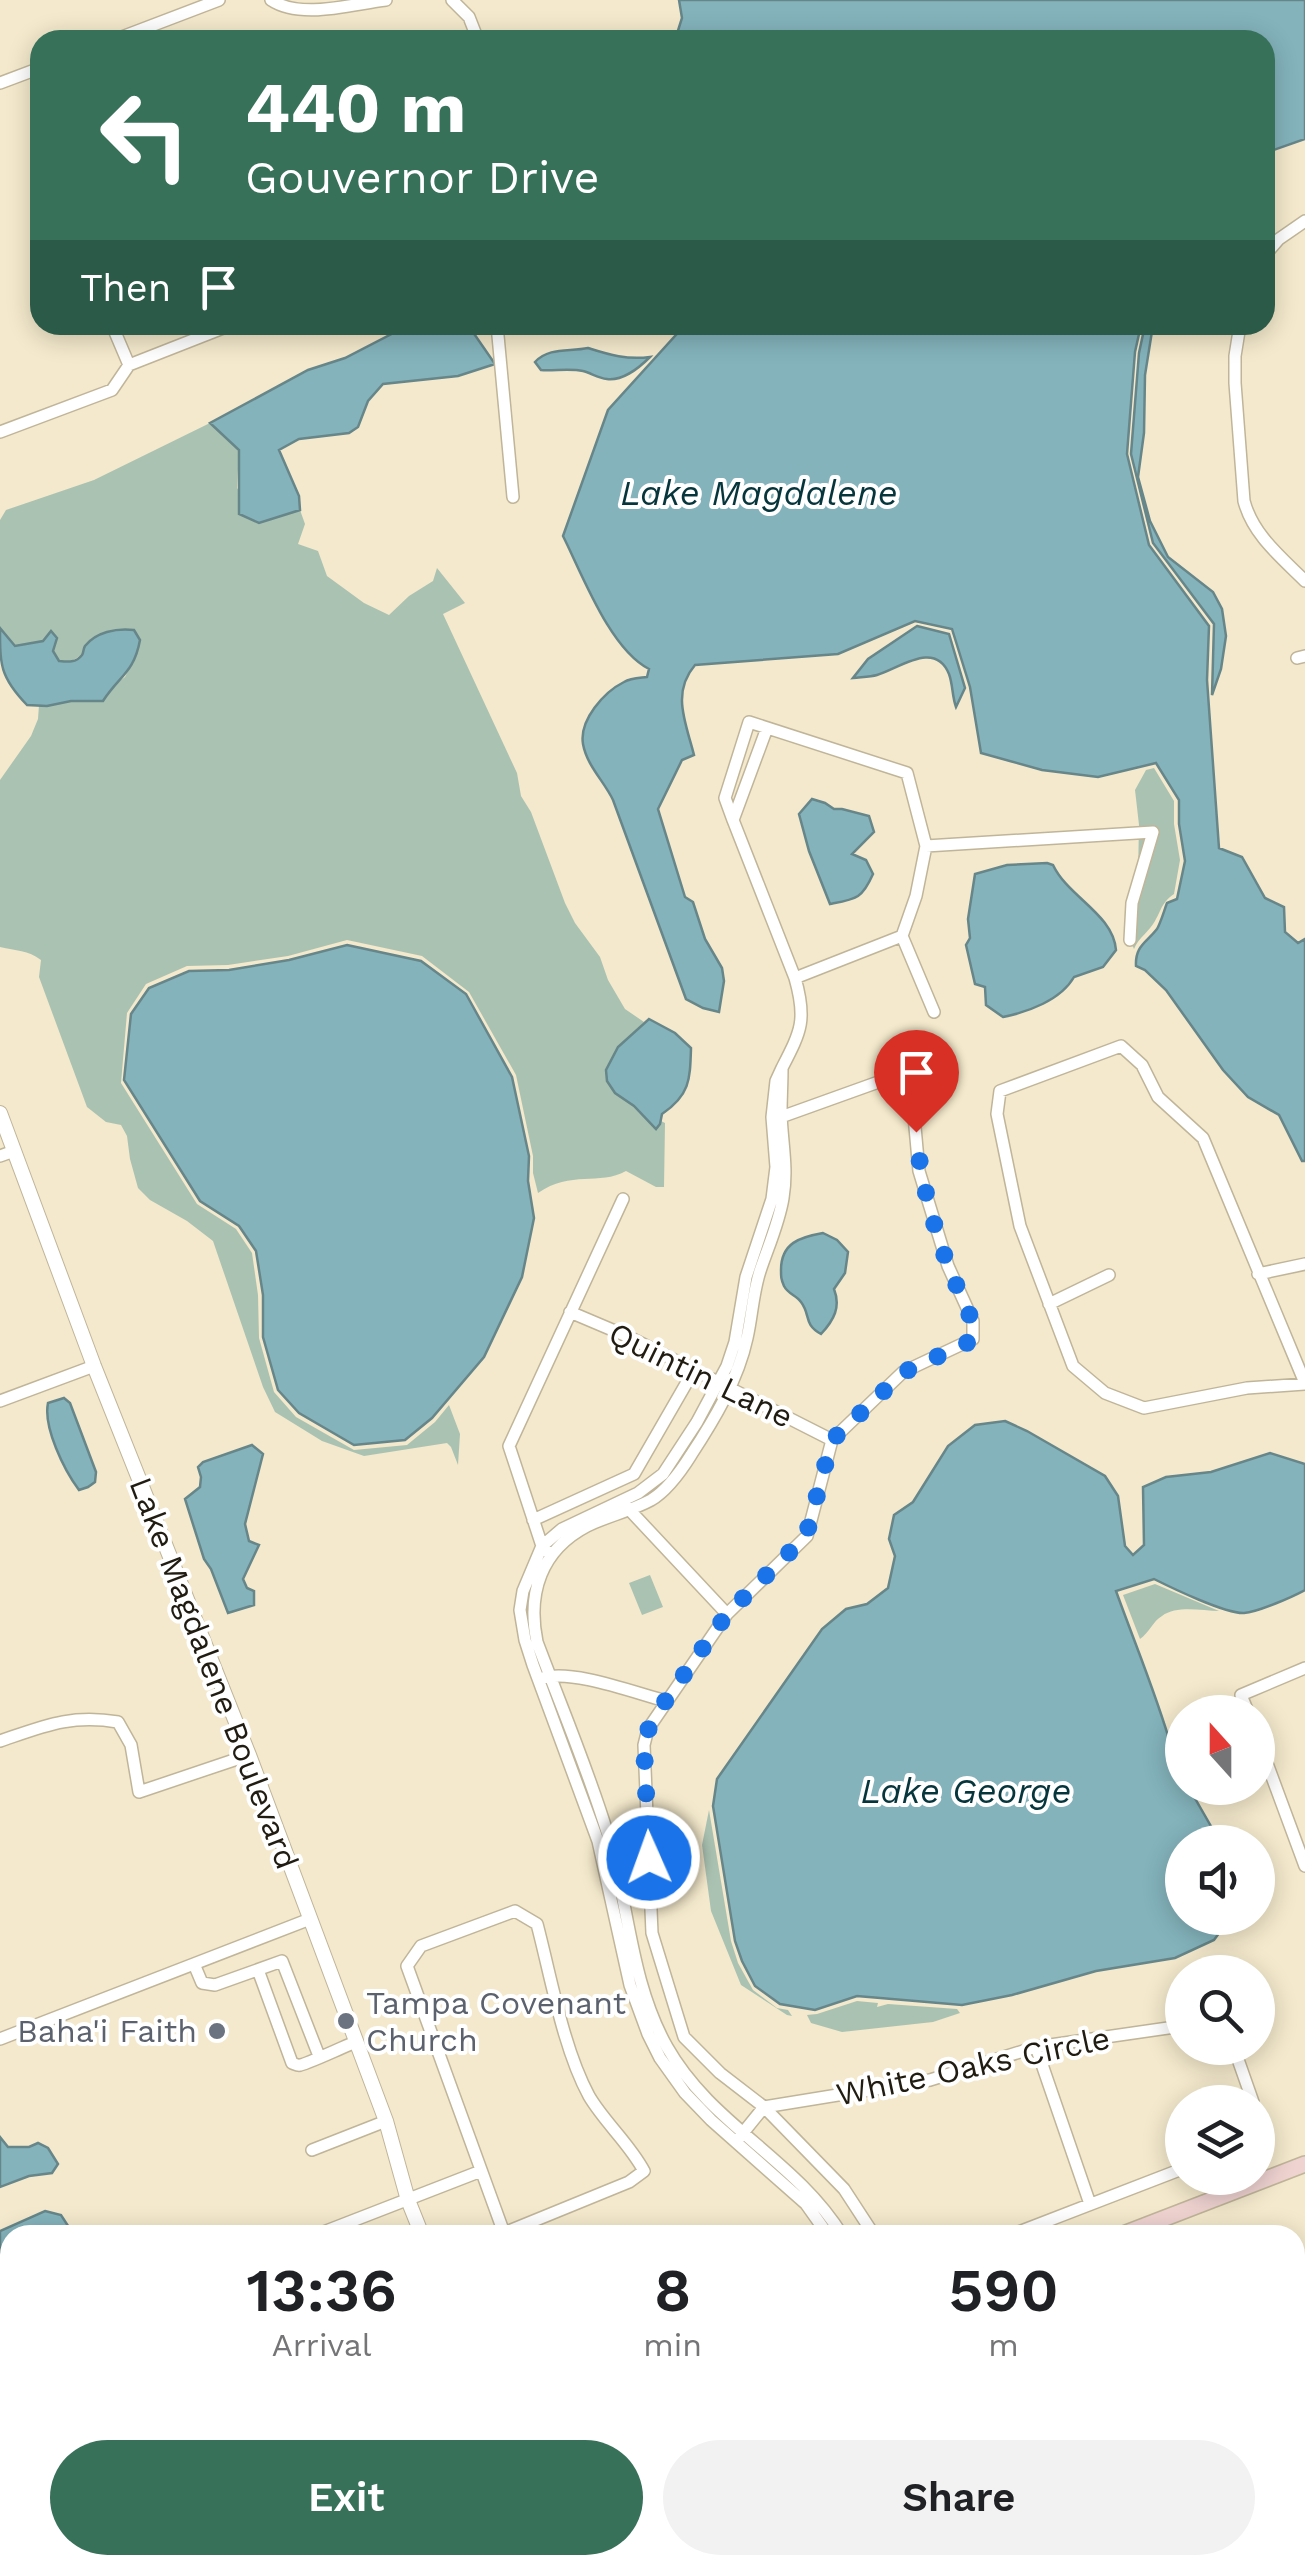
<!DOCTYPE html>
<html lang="en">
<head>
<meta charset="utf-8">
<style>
  body { margin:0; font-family:"Work Sans",sans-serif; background:#f2f2f2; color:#202124; height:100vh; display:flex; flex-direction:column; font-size:38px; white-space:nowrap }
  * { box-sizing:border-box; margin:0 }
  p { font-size:32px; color:#757577 }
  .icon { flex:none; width:55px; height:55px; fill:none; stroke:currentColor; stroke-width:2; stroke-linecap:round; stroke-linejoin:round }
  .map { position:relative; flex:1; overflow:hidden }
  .details { position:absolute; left:0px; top:2225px; width:1305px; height:350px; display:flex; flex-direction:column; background:#fff; border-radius:30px 30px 0 0; box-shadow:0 5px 25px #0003 }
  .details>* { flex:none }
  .hud { position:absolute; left:30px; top:30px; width:1245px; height:305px; border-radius:30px; box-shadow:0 5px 25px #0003; background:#37715a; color:#fff; overflow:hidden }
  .needle { width:65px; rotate:339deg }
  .tools { position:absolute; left:1165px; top:1695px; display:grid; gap:20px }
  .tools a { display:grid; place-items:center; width:110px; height:110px; border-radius:50%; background:#fff; box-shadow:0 5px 25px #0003; font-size:50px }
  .pin { position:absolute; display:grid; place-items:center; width:85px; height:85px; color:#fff; margin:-102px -42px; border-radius:50% 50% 50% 0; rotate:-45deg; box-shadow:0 0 10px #0007 }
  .pin .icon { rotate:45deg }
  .me { position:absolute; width:110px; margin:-55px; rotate:358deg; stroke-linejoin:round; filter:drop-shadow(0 0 8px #0008) }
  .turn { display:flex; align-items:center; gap:35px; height:210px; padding:0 50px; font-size:45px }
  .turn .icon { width:130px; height:130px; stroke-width:2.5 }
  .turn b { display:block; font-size:70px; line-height:85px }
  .then { display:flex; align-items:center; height:95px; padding:0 50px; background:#0003; gap:20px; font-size:38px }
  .eta { display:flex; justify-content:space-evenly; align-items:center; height:170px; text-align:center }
  .eta b { font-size:60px; font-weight:600; line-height:70px }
  .primary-button { display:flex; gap:20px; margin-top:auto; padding:20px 50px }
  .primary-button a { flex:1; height:115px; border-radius:60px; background:#37715a; color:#fff; font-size:40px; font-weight:600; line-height:115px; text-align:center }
  .primary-button a+a { background:#f2f2f2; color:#202124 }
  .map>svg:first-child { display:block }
  .green { fill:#aac2b2 }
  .water { fill:#84b3bc; stroke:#668689; stroke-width:2.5 }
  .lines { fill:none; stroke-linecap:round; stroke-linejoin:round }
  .minor-casing { stroke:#c0b599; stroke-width:14 }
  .tertiary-casing { stroke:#c0b599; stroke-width:16 }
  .secondary-casing { stroke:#c0b599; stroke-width:18 }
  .minor { stroke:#fff; stroke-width:11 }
  .tertiary { stroke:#fff; stroke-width:14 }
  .secondary { stroke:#efd3d1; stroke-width:15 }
  .route { stroke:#1a73e8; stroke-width:18; stroke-dasharray:0 32.4 }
  .worship-dot { fill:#6b7280; stroke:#fff; stroke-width:4 }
  .labels { text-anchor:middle; stroke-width:8; stroke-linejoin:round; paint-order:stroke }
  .street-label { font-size:32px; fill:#201c12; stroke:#fff }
  .worship-label { font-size:32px; fill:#5b616d; stroke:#fff; text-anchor:start }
  .water-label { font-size:35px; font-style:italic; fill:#06353c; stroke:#fff }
</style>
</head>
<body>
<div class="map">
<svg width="1305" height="2575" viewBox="0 0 1305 2575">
  <rect width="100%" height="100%" fill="#f4e9cc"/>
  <!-- green -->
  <path class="green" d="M210 423 239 450 237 488 259 523 300 510 305 524 298 544 318 551 327 576 364 603 389 615 409 596 433 581 437 568 465 603 443 614 517 773 521 796 531 812 565 903 575 923 600 957 608 980 625 1009 644 1022 618 1047 615 1093 634 1106 655 1128 661 1121 665 1123 664 1187H656L626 1171C599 1186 571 1170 538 1193L533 1173V1156L516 1075 469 992 422 956 347 940 288 956 228 965 187 966 146 984 127 1013 121 1083 197 1204 236 1229 252 1253 258 1295 259 1338 274 1392 296 1417 354 1450 407 1445 435 1422 449 1405 460 1434 458 1465 451 1447 447 1443 364 1456 322 1441 275 1412 263 1387 213 1241 187 1221 150 1200 138 1188 130 1159 127 1136 121 1125 106 1122 87 1107 39 977 41 960C28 950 16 951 0 947V780L31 736 38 719 39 705 71 701H103L112 687 125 677 138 651 118 629C109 631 101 633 94 640 81 653 79 663 59 662L53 651 50 631 44 641 15 646 0 628V520L6 510 94 480Z
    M1154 768 1174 801V824L1180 860 1174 894C1162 902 1162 909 1155 921 1149 932 1139 937 1134 949L1128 935 1138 875 1139 825 1135 790 1146 770Z
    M650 1575 663 1607 642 1615 629 1583Z
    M1155 1584 1219 1611C1202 1611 1177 1605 1162 1616 1153 1621 1149 1633 1140 1639L1123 1595Z
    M709 1810 731 1941 738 1963 753 1990 777 2008 788 2010 792 2016 787 2015 741 1985 711 1911 702 1845Z
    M857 2001 878 2003 877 2007 888 2004 957 2009 960 2013 933 2022 842 2032 811 2023 807 2015 817 2014Z"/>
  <!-- water -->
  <path class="water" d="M679 0H1305V139L1265 153V40H675L682 18Z
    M409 325H468L495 364 458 376 383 384 368 401 358 427 349 433 299 439 279 450 299 496 300 510 259 523 239 514V450L210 423 308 370 345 358Z
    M685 325H1141L1135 352 1127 454 1149 545 1209 626 1207 680 1219 848 1242 857 1265 898 1284 907 1285 932 1298 943 1305 939V1161H1302L1279 1115 1248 1097 1223 1070 1166 990 1145 970 1136 966C1135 946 1146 943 1157 929 1161 922 1164 911 1167 903L1177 899 1185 861 1179 824V800L1156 763 1098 777 1042 770 981 753 970 687 952 629 915 621 838 654 695 665C671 693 686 723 694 755L682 760 658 809 685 897 693 902 705 939 722 968 724 981 719 1012 703 1008 686 999 613 800C604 781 587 766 583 744 579 720 604 692 624 682 631 678 640 678 647 677L649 669C610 649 583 576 563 536L608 410Z
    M1145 325H1153L1145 375 1144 433 1138 477 1150 521 1168 557 1213 592 1222 609 1226 636 1221 669 1212 695 1214 624 1153 543 1131 454 1139 353Z
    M588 348C610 355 627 360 650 357 639 368 623 381 607 379 598 378 591 373 583 371 570 368 554 371 541 370L535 362C549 347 569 352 588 348Z
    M917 626 949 634 965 688 956 707C952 696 953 685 949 674 935 640 900 668 877 675 870 677 861 677 853 678L868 659Z
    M0 628 15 646 43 641 51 631 57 638 53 651 59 661C68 662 76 663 82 655 84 652 83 649 85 646 96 632 116 628 134 630L140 640C134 673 119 676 103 701H71L47 706 27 705C0 677 0 665 0 628Z
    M812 799 825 803 834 809H842L869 816 874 832 852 854 866 860 873 874C862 899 856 899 830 904L809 851 799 814Z
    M1047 863 1053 865C1068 897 1113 914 1116 950L1103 967 1074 977C1061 1000 1028 1012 1003 1017L986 1005 985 987 975 984 966 945 970 938 968 919 975 874 1007 865Z
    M347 945 421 961 466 994 512 1077 529 1156 528 1181 534 1218 522 1277 484 1357 432 1418 405 1440 354 1445 299 1413 278 1390 263 1337V1295L256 1251 239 1226 200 1201 124 1080 131 1014 149 988 189 971 229 970 289 960Z
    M649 1019 675 1033 691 1048C690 1080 690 1095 662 1114L660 1124 656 1129 634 1106 615 1093 607 1081 606 1070 618 1047Z
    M823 1233 837 1240 848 1252 845 1273 834 1289C841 1307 834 1320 821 1334 803 1324 811 1315 801 1302 796 1295 788 1294 784 1286 781 1279 781 1277 781 1270 781 1243 800 1237 823 1233Z
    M64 1398 70 1403 96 1472 95 1482 88 1487 79 1490C64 1470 43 1427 48 1403Z
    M1005 1421 1027 1431 1105 1476 1118 1496 1125 1546 1133 1555 1144 1545 1143 1487 1166 1477 1211 1472 1270 1453 1305 1464V1590C1292 1597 1258 1612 1244 1613 1226 1614 1172 1588 1154 1579L1116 1591C1135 1644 1157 1696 1172 1749 1176 1762 1182 1774 1182 1788H1189L1220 1842H1182V1918H1230L1214 1940 1175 1958 1096 1971 1012 1995 962 2005 857 1996 815 2010 780 2004 755 1986 742 1961 735 1941 713 1806 717 1779 822 1629 846 1609 867 1604 888 1588 895 1556 889 1539 894 1515 913 1502 948 1446 975 1425Z
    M252 1445 263 1454 245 1524 249 1541 259 1545 243 1579 247 1588 254 1591V1605L228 1613 211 1569 204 1559 185 1499 200 1487 201 1477 198 1467 203 1462Z
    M0 2137 8 2147H29L38 2143 48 2148 58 2164 52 2173 29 2176 0 2187Z
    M45 2211 61 2215 74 2235H10V2288L0 2261V2231Z"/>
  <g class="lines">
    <defs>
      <path id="minor" d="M271 0C301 20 352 4 386 0
        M452 0 469 17 478 40
        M114 40 219 0
        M0 83 40 68
        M1265 255 1279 239 1305 221
        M497 325 513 497
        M1240 325 1235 356V383L1244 501C1253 535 1281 557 1305 581
        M129 365 231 325
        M0 432 112 390 129 365 112 325
        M1297 658 1305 656
        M767 728 733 820 725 798 749 722 907 773 926 846 916 896 902 936 934 1012
        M733 820 795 978C807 1020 801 1031 782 1068
        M926 846 1153 832 1132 903 1130 940
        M795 978 902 936
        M776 1117H781L898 1075 912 1094 919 1171 948 1266 973 1321V1339L903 1372 832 1440 807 1536 727 1614 648 1729 644 1745 652 1933 684 2037 720 2073 764 2107 844 2189 874 2235
        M0 1156 14 1151
        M1258 1274 1305 1264
        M1049 1304 1109 1275
        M570 1312 629 1337 832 1440
        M1305 1383 1203 1138 1158 1097 1142 1065 1121 1046 1000 1091 997 1114 1020 1226 1073 1366 1105 1393 1144 1408 1247 1388 1305 1384
        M0 1401 94 1366
        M624 1504 727 1614
        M533 1520 634 1474 694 1370
        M547 1551 542 1546 509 1446 623 1199
        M543 1678C572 1669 635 1693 666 1701
        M1248 1712 1241 1695 1305 1668
        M1258 1739 1305 1866
        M0 1741C44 1726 71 1714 118 1722L131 1745 139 1792 249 1755
        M194 1964 202 1983 215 1985 282 1961 319 2056
        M258 1970 292 2063C295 2064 298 2066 300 2065 305 2065 347 2045 356 2042
        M0 2039 310 1919
        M1036 2047 1090 2204
        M1234 2048 1253 2102
        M764 2107 930 2080 1036 2047 1182 2026
        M1258 2116 1262 2128 1258 2132
        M738 2139 764 2107
        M312 2150 386 2121
        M504 2233 629 2182 644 2171C629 2143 605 2123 589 2096 563 2048 551 1977 537 1924L515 1911 421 1946 407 1966 504 2233 505 2235
        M316 2235 481 2171
        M828 2235 806 2204 711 2120 685 2093 660 2058 648 2034 630 1985 598 1841 533 1665 525 1640 520 1610 523 1591 542 1546 562 1529 638 1493 663 1474 697 1422 727 1366 735 1342 746 1277 772 1199 776 1167 772 1117 776 1081 782 1068C782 1084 781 1099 781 1114 782 1143 788 1168 783 1198 779 1223 768 1247 760 1271 753 1292 752 1316 747 1338 738 1380 714 1420 691 1455 681 1471 668 1490 651 1500 631 1511 607 1516 587 1526 541 1550 527 1593 537 1642 561 1706 588 1769 608 1835 629 1905 630 1981 667 2047 711 2125 795 2159 842 2235
        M1011 2235 1182 2169
        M1295 2323 1305 2319
        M0 2355 10 2352
        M555 2565 562 2575
        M874 2565 877 2575
        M1272 2565 1276 2575
        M18 2575 44 2565
        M499 2575 516 2565"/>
      <path id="tertiary" d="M0 1113 94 1366 249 1755 386 2121 408 2200 422 2235"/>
      <path id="secondary" d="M1121 2235 1305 2164
        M231 2575 260 2565
        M285 2575 310 2565"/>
    </defs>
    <!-- minor casing -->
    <use href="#minor" class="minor-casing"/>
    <!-- tertiary casing -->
    <use href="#tertiary" class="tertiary-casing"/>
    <!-- secondary casing -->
    <use href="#secondary" class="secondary-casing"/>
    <!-- minor -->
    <use href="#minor" class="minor"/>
    <!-- tertiary -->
    <use href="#tertiary" class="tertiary"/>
    <!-- secondary -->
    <use href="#secondary" class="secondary"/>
  </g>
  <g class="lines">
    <!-- route -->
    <path class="route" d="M649 1858 644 1746 648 1730 666 1700 727 1614 806 1536 832 1440 904 1372 973 1340C974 1310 957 1292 948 1265 932 1222 920 1177 916 1132"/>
  </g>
  <!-- markers -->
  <g class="worship-dot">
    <circle cx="346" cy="2021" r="10"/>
    <circle cx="217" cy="2031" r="10"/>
  </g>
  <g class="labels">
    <!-- street labels -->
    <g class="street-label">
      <text transform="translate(701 1375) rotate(26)" y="11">Quintin Lane</text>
      <text transform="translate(214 1673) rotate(69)" y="11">Lake Magdalene Boulevard</text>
      <text transform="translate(973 2066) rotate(-12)" y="11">White Oaks Circle</text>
    </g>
    <!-- worship labels -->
    <g class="worship-label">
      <text x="366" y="2014">Tampa Covenant<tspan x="366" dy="37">Church</tspan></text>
      <text x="197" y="2042" text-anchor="end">Baha'i Faith</text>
    </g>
    <!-- water labels -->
    <g class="water-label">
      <text x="759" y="505">Lake Magdalene</text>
      <text x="966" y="1803">Lake George</text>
    </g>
  </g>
</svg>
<div class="tools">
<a><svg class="needle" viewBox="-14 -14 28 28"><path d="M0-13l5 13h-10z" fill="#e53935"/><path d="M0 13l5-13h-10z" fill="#757577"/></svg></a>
<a><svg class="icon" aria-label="sound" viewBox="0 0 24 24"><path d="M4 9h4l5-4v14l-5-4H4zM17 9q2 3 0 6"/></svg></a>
<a><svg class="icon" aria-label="search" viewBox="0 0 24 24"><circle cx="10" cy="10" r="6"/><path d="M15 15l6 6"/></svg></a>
<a><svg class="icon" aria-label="layers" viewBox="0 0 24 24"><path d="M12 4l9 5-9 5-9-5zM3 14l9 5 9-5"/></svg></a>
</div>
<div class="pin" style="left:916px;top:1132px;background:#d93025"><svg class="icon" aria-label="arrive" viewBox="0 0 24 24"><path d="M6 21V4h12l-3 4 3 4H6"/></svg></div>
<svg class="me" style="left:649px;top:1858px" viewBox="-20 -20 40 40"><circle r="17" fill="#1a73e8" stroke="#fff" stroke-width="3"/><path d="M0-11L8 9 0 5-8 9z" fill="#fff"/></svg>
<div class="hud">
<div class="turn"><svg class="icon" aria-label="left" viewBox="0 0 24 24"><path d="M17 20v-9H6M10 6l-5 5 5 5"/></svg><div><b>440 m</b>Gouvernor Drive</div></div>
<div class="then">Then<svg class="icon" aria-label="arrive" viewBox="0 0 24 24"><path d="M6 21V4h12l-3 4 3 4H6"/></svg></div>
</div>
<section class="details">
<div class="eta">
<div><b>13:36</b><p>Arrival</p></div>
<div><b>8</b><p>min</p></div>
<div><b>590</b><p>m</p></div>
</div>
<div class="primary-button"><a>Exit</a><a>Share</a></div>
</section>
</div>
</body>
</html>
